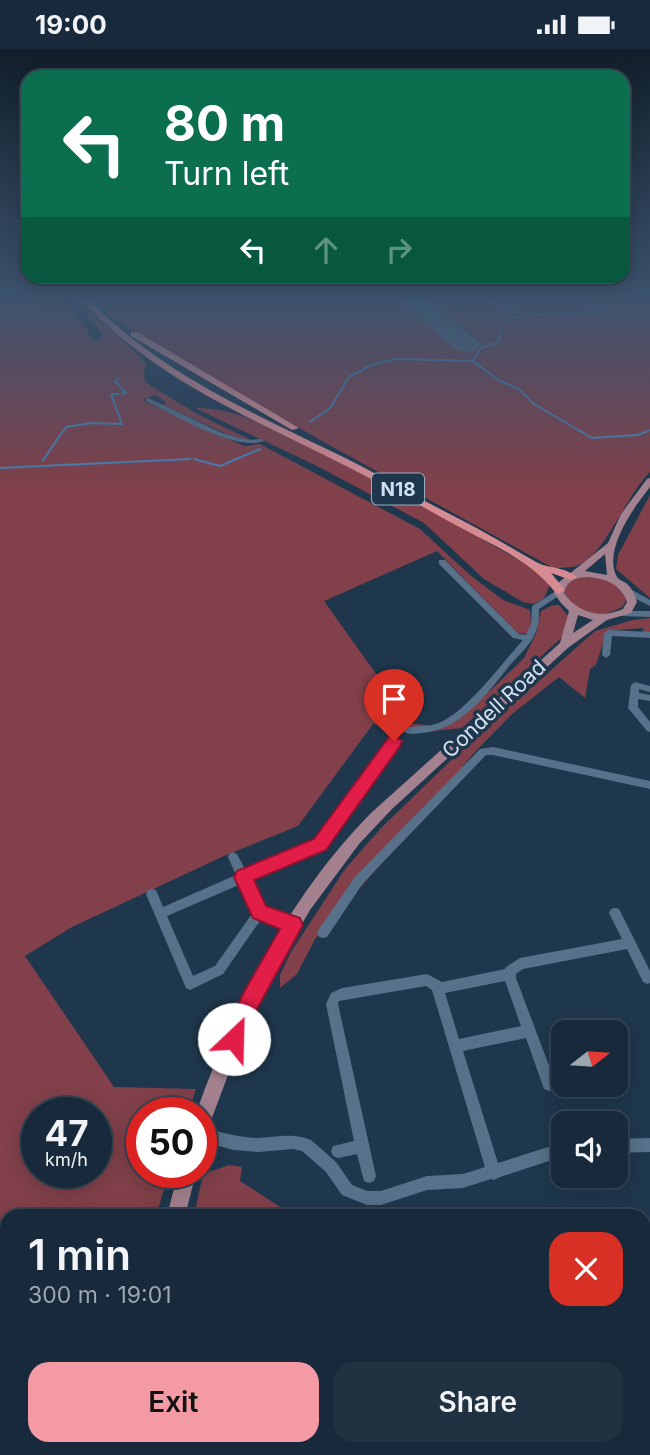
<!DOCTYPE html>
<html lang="en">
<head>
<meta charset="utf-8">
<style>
  body { margin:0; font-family:Inter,sans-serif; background:#203142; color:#f1f3f6; height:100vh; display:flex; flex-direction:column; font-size:26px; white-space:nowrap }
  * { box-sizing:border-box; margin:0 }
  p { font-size:23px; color:#9ea6af }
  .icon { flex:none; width:38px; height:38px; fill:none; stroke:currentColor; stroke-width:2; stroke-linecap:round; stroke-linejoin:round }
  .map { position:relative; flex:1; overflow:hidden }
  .sheet { position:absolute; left:0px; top:1160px; width:651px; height:247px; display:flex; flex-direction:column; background:#17293a; border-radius:21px 21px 0 0; box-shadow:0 4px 18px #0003,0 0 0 2px #364554 }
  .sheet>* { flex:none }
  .hud { position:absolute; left:21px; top:21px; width:609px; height:214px; border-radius:21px; box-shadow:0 4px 18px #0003,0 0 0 2px #364554; background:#0b6e4f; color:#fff; overflow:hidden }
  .needle { width:46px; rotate:73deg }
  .tools { position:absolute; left:551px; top:971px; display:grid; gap:14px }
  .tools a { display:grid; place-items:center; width:77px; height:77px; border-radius:14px; background:#17293a; box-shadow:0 4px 18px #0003,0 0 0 2px #364554; font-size:35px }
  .speed { position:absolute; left:21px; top:1048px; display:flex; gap:14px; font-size:35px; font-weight:700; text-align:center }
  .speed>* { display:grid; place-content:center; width:91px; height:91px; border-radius:50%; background:#17293a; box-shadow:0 4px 18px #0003,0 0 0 2px #364554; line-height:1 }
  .speed small { font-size:18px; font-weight:400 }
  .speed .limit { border:10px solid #d22; background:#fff; color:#111 }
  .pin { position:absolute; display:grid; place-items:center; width:60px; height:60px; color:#fff; margin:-72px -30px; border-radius:50% 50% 50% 0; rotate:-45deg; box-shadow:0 0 7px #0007 }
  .pin .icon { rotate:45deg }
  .me { position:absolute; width:77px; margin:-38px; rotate:24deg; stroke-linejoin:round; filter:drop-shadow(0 0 5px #0008) }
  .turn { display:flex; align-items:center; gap:24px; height:147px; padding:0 28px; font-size:32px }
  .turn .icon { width:91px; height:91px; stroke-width:2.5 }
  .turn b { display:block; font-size:49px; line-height:60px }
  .lanes { display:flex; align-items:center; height:66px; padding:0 28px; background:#0003; justify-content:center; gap:35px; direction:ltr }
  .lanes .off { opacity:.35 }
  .round { display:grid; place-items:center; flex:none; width:74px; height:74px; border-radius:21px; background:#203142 }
  .head { display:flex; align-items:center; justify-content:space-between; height:119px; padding:0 28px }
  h1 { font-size:42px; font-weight:600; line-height:52px }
  .button { display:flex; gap:14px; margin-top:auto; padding:14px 28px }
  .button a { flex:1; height:80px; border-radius:21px; background:#f49aa5; color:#111; font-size:28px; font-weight:600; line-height:80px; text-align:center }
  .button a+a { background:#203142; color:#f1f3f6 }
  .status { display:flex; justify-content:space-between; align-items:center; height:49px; padding:0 35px; background:#17293a; direction:ltr }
  .status svg { height:19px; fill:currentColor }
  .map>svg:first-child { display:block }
  .built { fill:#25425d }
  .green { fill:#81404a; fill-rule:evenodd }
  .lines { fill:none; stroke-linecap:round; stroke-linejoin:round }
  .stream { stroke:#4781b5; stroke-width:2 }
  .runway { fill:#5b7084; fill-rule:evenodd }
  .minor { fill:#57718a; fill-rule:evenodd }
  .major { fill:#a3818f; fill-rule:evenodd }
  .highway { fill:#d68b93; fill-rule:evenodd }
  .route { fill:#e11d48; stroke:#92132f; stroke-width:2 }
  .labels { text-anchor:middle; stroke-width:7; stroke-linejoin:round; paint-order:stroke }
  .shield { fill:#1f374d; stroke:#9caebe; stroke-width:2 }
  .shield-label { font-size:19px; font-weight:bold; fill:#d2e1ef }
  .street-label { font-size:21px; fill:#d2e1ef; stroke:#1f374d }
</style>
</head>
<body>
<div class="status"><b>19:00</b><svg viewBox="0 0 49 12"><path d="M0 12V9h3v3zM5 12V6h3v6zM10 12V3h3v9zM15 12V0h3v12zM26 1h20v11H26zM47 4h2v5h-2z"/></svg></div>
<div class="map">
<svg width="650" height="1406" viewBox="0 0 650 1406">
  <rect width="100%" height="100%" fill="#1f374d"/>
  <!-- built -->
  <path class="built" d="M393 245H419L484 295 459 299Z"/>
  <!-- green -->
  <path class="green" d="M0 245H63L94 292 100 291 102 284 68 245H78L146 314 144 324 145 333 197 365 255 393 229 386 163 356 166 353 155 346 142 351 244 397 260 395 420 480 470 526 503 551 530 561 531 578 527 585 518 584 437 502 324 552 399 657 393 662 401 673 442 678 466 665 524 609 536 585 541 562 553 556H559L569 568V582L462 679 412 684 373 675 298 777 224 807 72 878 25 907 114 1038 196 1040 188 1064H142V1124H169L156 1167H7V1400H103L102 1406H0ZM37 1064H96V1124H37Z
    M89 245H393L459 299 483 294 419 245H650V423C626 447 607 501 581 515 572 520 564 517 555 520L322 392 151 293 116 272Z
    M195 359C242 358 289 388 329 408 403 445 474 485 545 526L551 534 544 549 534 555 523 553 484 530 424 474 315 416Z
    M650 446V549L616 520 618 506Z
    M581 527C600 527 618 531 626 549L624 556C606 572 572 565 564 542L566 535Z
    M650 569V584H643V579L607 582 596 616 590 620 585 649 559 628 512 665 473 705 409 783 315 890 297 925 280 939V926L291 903 345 820 381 779 471 692 595 582 633 571Z
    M229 1116 242 1118 240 1132 294 1167H194L203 1125Z
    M650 1185V1406H143L144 1400H644V1189Z"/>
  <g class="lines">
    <!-- stream -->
    <path class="stream" d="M475 245 520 265
      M473 312 481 299 499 293C500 288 499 281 502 276 512 259 578 270 600 261L596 258 599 254 594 245
      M118 329 115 332 126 344 122 345
      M310 373 330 359 349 328 371 316 395 310 473 312 498 331 519 340 534 355 592 389 638 386 650 381
      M194 410 220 417 260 400
      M43 411 66 378 92 374 122 375 111 345H118
      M0 419 190 410"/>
    <!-- runway -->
    <path class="runway" d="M391 245H420L482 295 477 301 467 304 457 301Z"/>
    <!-- minor -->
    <path class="minor" d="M148 349 222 384 236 388 249 391 261 390 264 392C235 403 173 365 146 352V350Z
      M439 511H445L519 585 526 586 531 575 532 557 556 542H559L563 544 539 560C539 570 539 577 534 587 529 597 518 607 510 616 487 645 461 681 422 684 414 685 407 686 401 681L403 679C415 676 429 679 441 673 470 659 501 615 523 591L513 589 439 515Z
      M626 541H632L650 551V557L626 545Z
      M622 562H650V568L619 567 618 565Z
      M608 581 650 583V589L612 587 610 606 606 609 602 606 604 584Z
      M635 633 650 637V643L639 640V644L650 646V652L638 650V658L650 673V683L647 682 628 659 631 636Z
      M394 688 399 692 397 695 324 798 250 831 264 859 297 871 299 875 297 879 293 880 262 869 223 925 190 941 186 939 146 845 148 841 152 840 156 841 163 858 236 826 228 808 229 805 233 803 237 805 246 822 316 792 391 689ZM241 835 254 862 215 917 193 927 167 867Z
      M493 698 650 732V740L493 706H486L363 834 327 888 323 889 319 888 317 884 319 880 355 828 480 700Z
      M615 859 619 860 650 922V934L647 935 643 933 627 900 523 920 516 925V929L556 1035 554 1040 549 1042 544 1040 526 989 463 1002 498 1114 564 1093V1107L500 1128 494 1131 491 1130 463 1139 427 1141 381 1156H367L342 1146 326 1123 302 1102 293 1100 258 1103 233 1101 201 1092V1078C220 1083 237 1088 256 1089 275 1089 292 1083 311 1091L336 1113 352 1136 367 1142H381L427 1127 463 1125 485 1118 432 941 426 937 339 952 338 955 376 1127 374 1132 369 1134 364 1132 357 1105 338 1109 333 1107 331 1102 333 1097 354 1092 326 955 331 944 342 939 427 925 442 933 505 920 506 918 520 909 622 890 609 864 611 860ZM505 932 521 977 459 990 445 944Z
      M650 1089V1103L616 1104V1090Z"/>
    <!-- major -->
    <path class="major" d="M650 429V438C635 457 602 501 617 528 619 531 623 532 626 534 632 539 635 546 637 553L631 564 607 571 569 598 392 760 359 795 310 861 269 931 237 1002 207 1082 201 1085V1064H196C235 955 289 847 371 764L560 594 569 562 561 554 554 544 558 534 608 494 621 465 647 430ZM605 505 607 526 585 522ZM589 528C606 530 621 535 627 553L623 560C602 570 577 564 564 544 567 531 577 528 589 528ZM578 566 593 571 573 584Z
      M178 1124H196L185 1167H167Z
      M112 1400H134L132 1406H110Z"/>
    <!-- highway -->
    <path class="highway" d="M77 245H83C159 323 237 356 333 403 379 425 423 452 469 475 492 487 515 501 538 514 548 519 565 518 577 528L571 531 551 524 565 541 559 545 555 543C529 509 487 494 450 473 409 450 367 427 324 406 235 362 143 322 77 245Z
      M131 283H137L299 379 292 381 131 287Z"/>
  </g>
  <!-- sky -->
  <linearGradient id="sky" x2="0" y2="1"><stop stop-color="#111e2a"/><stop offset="0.56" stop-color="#3c536d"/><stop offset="1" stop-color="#3c536d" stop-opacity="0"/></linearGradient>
  <rect width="650" height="441" fill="url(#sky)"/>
  <!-- route -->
  <path class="route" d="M394 687 402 692 400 697 326 801 254 831 266 857 300 869 303 876 258 958 241 997 234 1000 226 997 223 990 244 943 280 880 253 869 234 828 237 822 314 790 389 688Z"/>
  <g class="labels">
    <!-- shield labels -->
    <rect class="shield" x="372" y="424.5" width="52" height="31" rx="5"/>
    <g class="shield-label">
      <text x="398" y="447">N18</text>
    </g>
    <!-- street labels -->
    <g class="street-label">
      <text transform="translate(494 660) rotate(-43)" y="7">Condell Road</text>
    </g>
  </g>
</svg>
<div class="tools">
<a><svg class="needle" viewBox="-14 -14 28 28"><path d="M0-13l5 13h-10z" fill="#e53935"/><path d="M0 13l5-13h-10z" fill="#9ea6af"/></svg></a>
<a><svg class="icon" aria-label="sound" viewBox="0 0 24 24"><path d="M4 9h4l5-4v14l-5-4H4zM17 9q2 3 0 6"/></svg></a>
</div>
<div class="speed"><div>47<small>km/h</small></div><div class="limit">50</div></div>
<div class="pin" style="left:394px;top:692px;background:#d93025"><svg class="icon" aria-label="arrive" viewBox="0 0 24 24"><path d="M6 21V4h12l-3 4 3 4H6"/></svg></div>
<svg class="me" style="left:234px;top:990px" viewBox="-20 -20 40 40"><circle r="19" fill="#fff"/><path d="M0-13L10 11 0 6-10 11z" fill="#e11d48"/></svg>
<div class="hud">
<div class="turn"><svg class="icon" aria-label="left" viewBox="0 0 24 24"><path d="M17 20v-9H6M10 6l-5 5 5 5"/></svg><div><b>80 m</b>Turn left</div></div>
<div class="lanes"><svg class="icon" aria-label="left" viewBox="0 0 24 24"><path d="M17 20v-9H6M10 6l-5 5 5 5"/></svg><svg class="icon off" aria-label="ahead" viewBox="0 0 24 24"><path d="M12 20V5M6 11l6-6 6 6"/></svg><svg class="icon off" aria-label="right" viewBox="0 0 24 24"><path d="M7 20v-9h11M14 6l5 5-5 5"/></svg></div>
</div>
<section class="sheet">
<div class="head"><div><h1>1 min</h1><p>300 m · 19:01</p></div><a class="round" style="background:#d93025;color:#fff"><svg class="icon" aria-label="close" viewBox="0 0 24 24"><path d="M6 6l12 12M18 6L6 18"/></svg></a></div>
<div class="button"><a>Exit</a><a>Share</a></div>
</section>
</div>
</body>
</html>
